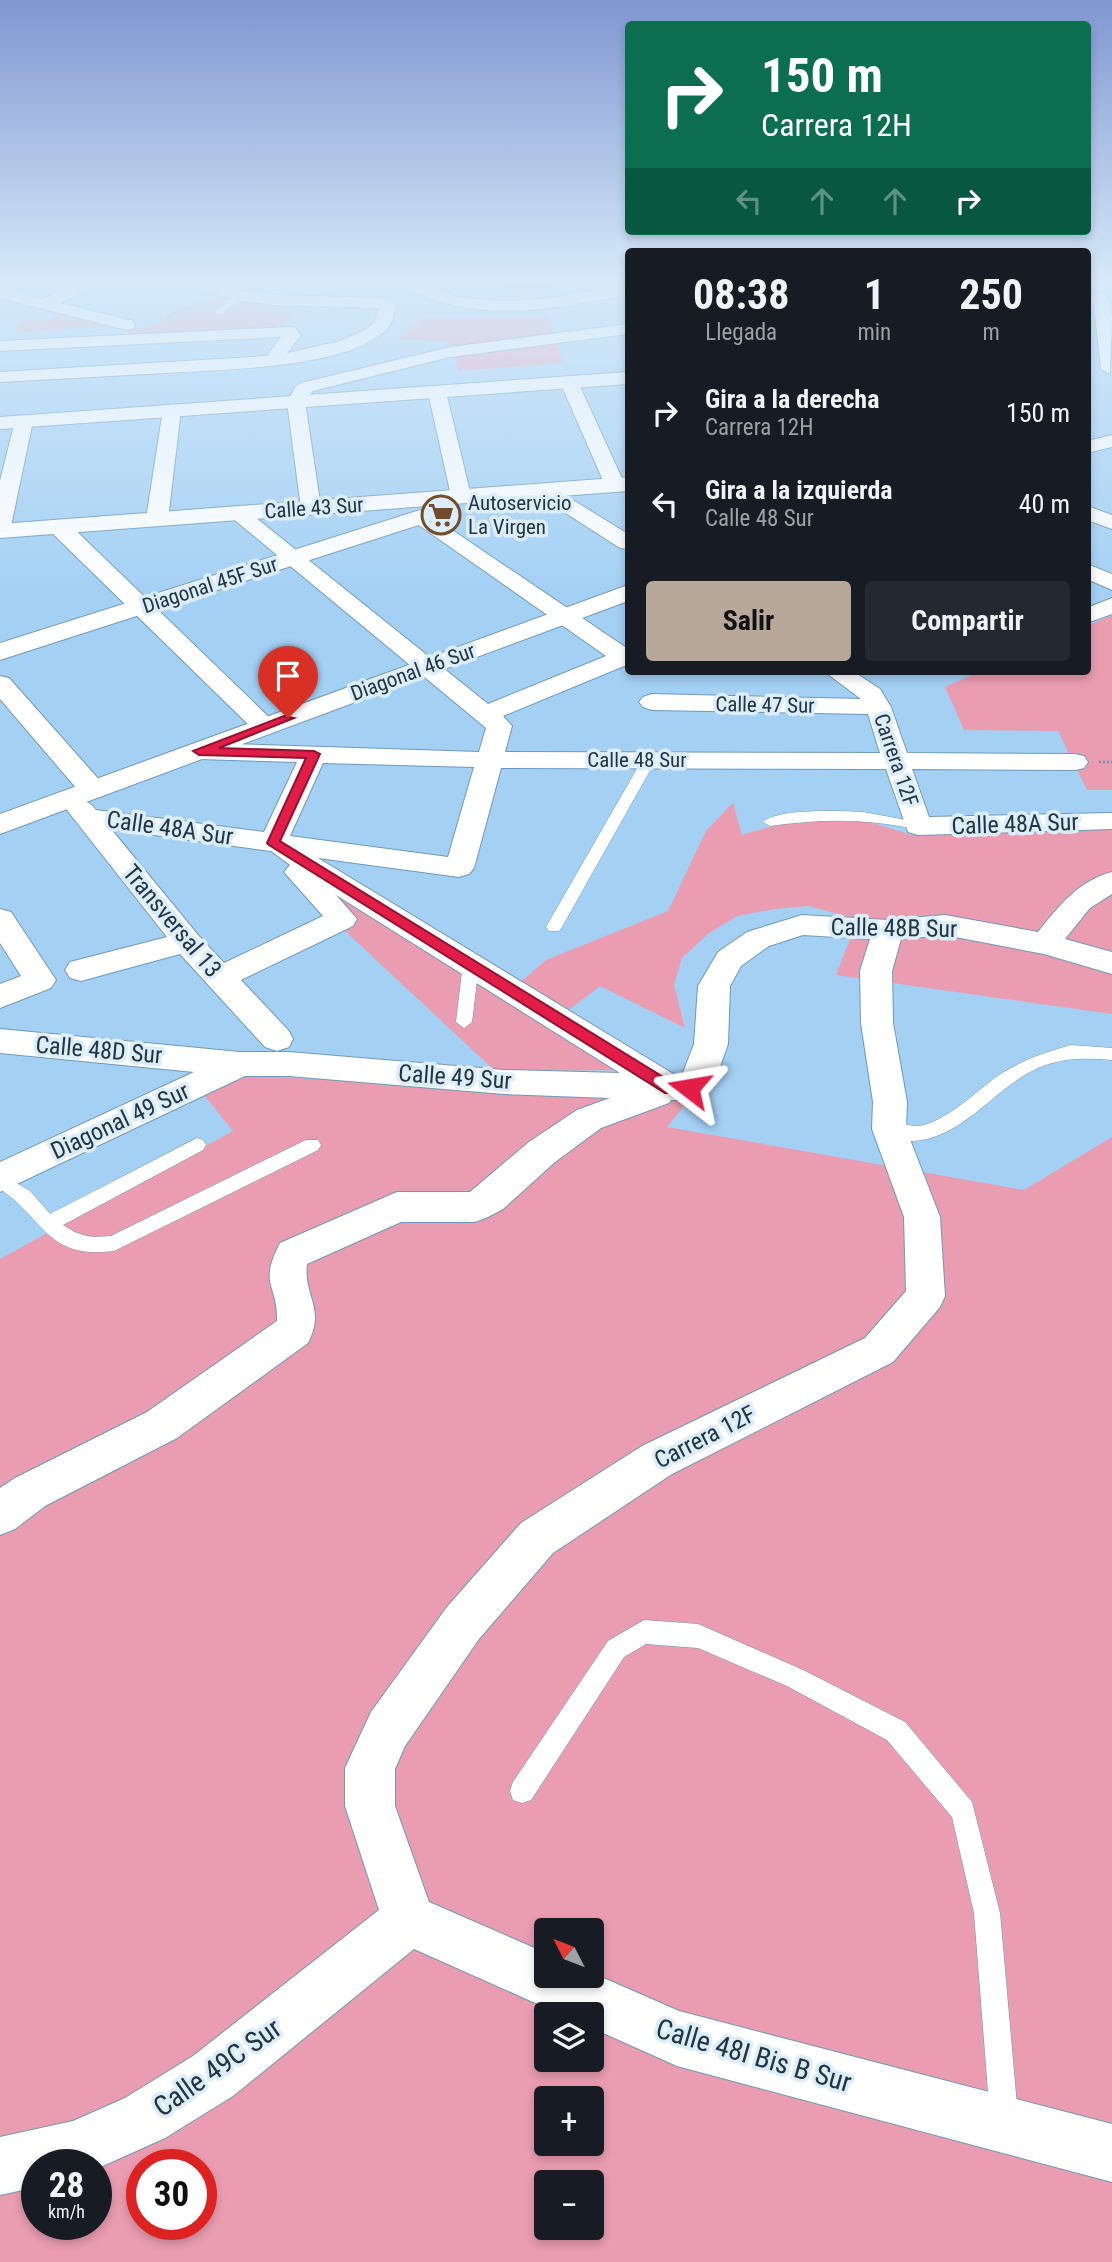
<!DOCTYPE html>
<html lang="es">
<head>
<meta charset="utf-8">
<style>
  body { margin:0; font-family:"Roboto Condensed",sans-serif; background:#242831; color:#f1f3f6; height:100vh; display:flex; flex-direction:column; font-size:26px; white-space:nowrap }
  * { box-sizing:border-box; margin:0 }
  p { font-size:23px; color:#9ea1a6 }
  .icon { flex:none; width:38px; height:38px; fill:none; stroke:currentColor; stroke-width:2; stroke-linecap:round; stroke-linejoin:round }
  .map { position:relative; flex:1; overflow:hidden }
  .sheet { position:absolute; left:625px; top:248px; width:466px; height:427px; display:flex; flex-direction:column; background:#171b24; border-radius:7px; box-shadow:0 4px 10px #0003 }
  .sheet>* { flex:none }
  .banner { position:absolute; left:625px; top:21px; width:466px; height:214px; border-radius:7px; box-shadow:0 4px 10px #0003; background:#0b6e4f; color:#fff; overflow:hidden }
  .needle { width:46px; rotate:312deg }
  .buttons { position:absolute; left:534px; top:1918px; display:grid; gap:14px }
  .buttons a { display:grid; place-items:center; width:70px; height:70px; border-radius:7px; background:#171b24; box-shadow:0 4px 10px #0003; font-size:35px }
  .speed { position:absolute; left:21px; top:2149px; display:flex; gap:14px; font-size:35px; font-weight:700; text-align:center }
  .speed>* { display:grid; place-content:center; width:91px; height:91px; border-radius:50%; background:#171b24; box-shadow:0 4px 10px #0003; line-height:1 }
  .speed small { font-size:18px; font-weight:400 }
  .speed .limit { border:10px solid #d22; background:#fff; color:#111 }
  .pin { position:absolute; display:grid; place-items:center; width:60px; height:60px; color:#fff; margin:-72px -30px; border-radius:50% 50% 50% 0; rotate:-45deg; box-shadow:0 0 7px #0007 }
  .pin .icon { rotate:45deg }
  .me { position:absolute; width:77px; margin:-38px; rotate:284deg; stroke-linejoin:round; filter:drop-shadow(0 0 5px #0008) }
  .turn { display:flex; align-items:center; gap:24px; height:147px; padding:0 21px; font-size:32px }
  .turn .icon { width:91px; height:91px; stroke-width:2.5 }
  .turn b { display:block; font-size:49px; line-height:60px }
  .lanes { display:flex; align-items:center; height:66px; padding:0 21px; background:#0003; justify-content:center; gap:35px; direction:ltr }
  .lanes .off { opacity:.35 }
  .eta { display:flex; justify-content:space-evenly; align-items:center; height:119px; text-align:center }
  .eta b { font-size:42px; font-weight:700; line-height:49px }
  .button { display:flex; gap:14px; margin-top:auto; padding:14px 21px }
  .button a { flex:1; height:80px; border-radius:7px; background:#b8a89a; color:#111; font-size:28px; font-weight:700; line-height:80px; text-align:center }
  .button a+a { background:#242831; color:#f1f3f6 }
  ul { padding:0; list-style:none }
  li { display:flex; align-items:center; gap:21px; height:91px; padding:0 21px }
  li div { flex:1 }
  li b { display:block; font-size:26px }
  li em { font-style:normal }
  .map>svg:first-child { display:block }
  .green { fill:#ea9db0; fill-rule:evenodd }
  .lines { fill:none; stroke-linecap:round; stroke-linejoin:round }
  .service-casing { stroke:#6e99bb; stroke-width:1 }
  .minor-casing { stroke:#6e99bb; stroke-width:2 }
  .tertiary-casing { stroke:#6e99bb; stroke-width:2 }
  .path { stroke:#7294b0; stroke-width:2.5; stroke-dasharray:2 2; stroke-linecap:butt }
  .service { fill:#fff; fill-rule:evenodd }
  .minor { fill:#fff; fill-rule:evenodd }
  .tertiary { fill:#fff; fill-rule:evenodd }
  .route { fill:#e11d48; stroke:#92132f; stroke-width:2 }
  .labels { text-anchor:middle; stroke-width:7; stroke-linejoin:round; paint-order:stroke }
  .far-poi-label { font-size:21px; fill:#233543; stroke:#dcedfc; text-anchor:start }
  .far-street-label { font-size:21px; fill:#233543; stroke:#dcedfc }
  .street-label { font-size:24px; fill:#233543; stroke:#dcedfc }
  .near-street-label { font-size:28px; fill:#233543; stroke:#dcedfc }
</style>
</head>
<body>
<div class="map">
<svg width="1112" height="2262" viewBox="0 0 1112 2262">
  <rect width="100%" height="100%" fill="#a4d0f4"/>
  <!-- green -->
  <path class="green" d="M489 280H580L515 294Z
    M222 295 282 304 269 311 294 315 277 327 139 334 107 326 16 333 21 321 48 320 62 312 142 329Z
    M549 317 564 363 459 371 450 342 397 339 424 318Z
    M1112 615V790H1087L1058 731 964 730 945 687 979 672H1087V626Z
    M733 803 742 835 790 821 869 822 912 835 1112 825V1014L836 975 858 919 808 906 775 909 737 916 708 934 682 958 674 985 685 1028 600 986 565 1013 517 985 546 960 668 911 706 831Z
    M309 872 631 1070 495 1071 342 928 357 919Z
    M246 1076 693 1095 667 1127 1024 1190 1112 1137V2262H0V1259L233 1131 204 1095ZM546 1930H592V1976H546ZM546 2014H592V2060H546ZM546 2098H592V2144H546ZM37 2165H96V2224H37ZM142 2165H201V2224H142ZM546 2182H592V2228H546Z"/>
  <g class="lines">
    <defs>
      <path id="service" d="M238 294 245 296 222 314H216V310Z
        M649 756 656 760 562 927 559 931H549L546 927 642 760Z
        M863 812 923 823 925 826 918 830C868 818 820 819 770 826L763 822C779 808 841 811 863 812Z
        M471 959 479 964 472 1022 464 1028 456 1022 463 964Z
        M1071 1045 1112 1048V1060C1085 1058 1064 1057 1038 1068 995 1087 965 1137 914 1141 905 1142 892 1136 883 1134L880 1129 883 1124C899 1119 911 1131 930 1123 954 1113 972 1096 992 1080 1016 1062 1043 1053 1071 1045Z
        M197 1138 203 1140 206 1145 203 1150 63 1225C81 1237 90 1238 111 1236L306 1140H318L321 1145 318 1150 114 1251C46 1259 47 1221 0 1189V1173L30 1191 50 1214Z
        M644 1620 698 1624 803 1670 905 1722 972 1802 1000 1913 1018 2117 1014 2127 1004 2131 994 2127 990 2117 974 1913 952 1817 887 1740 787 1686 698 1648 646 1644 624 1657 531 1800 522 1803 513 1800 510 1791 513 1782 608 1641Z"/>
      <path id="minor" d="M84 280H107L60 303 133 321 135 325 133 329 127 330 0 298V288L42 299Z
        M174 280H202L242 291 273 295 387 298 395 303C395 317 392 327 380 335 335 369 222 369 166 373 111 376 55 379 0 382V372L267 356 281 337 0 351V341L289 327 295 328 301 335 287 353 340 341 367 329 375 322 379 308 273 305 241 301 176 283Z
        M413 282C429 286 444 294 460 297 516 307 573 295 628 284V294C563 308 494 321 429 298 421 295 411 293 405 287L407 284Z
        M1101 293 1109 298 1112 319 1110 374 1101 369 1093 298Z
        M628 324V334L450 357 313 391 305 402 321 508 318 512H304L301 508 287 402 296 386 301 383 450 347Z
        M569 377 578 382 625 485 622 489H608L605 485 560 382Z
        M437 387 446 392 471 496 468 500H454L451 496 428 392Z
        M172 404 181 410 168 519 164 523H150L146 519 163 410Z
        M24 415 33 421 11 526 8 531 0 532V481L15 421Z
        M543 484 550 486 628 534V549L620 548 536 494 533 490 536 486Z
        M1087 506 1112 515V529L1087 520Z
        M238 507 245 509 488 704 606 656 413 521 409 517 413 513H427L628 649V667L624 666 503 716 512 726 505 752 880 753 868 714 652 710 643 707 639 702 643 697 652 694 861 699 825 672H854L880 689 891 707 907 753 1075 754 1084 756 1088 762 1084 768 1075 770 912 769 929 817 1112 813V829L918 835 908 832 886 769 501 768 474 868 469 874 459 877 318 858 675 1075H682L694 1044 698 986 718 952 747 932 802 915 888 920 945 915 1038 932C1059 906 1078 881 1112 872V894L1090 908 1065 939 1112 952V974L1044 954 945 935 901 939 892 971 893 1023 907 1102 906 1129 940 1217 945 1296 940 1307 893 1362 672 1474 553 1553 479 1639 405 1746 395 1769V1806L429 1902 546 1953V1976H592V1973L679 2011 1112 2124V2182L677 2066 592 2028V2014H560L414 1949 233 2096 165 2138 96 2169V2165H37V2187L0 2195V2137L73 2121 125 2098 193 2056 379 1910 345 1806V1768L371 1712 447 1607 521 1523 642 1446 865 1338 906 1291 904 1217 872 1129 873 1102 861 1023 860 971 870 939 803 935 769 946 741 966 730 986 728 1044 715 1081 701 1097 689 1100H671L669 1103 601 1128 555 1162 503 1209 488 1217 475 1222H401L307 1264C303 1297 326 1307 308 1343L177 1438 45 1506 15 1529 0 1535V1488L15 1478 147 1412 277 1321C278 1283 258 1286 280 1243L397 1192H470L529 1142 577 1110 610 1098 504 1094 289 1076H245L0 1192V1162L194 1072 0 1053V1029L240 1052H289L504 1070 620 1073 336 895 357 919 353 926 241 980 289 1031 293 1039 289 1047 277 1051 265 1047 180 954 81 981 70 978 65 970 70 962 167 937 70 814 66 808 70 802C82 799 88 800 96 810L264 832 297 762 199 759 190 757 186 751 190 745 199 743 479 752 486 728 231 517 227 513 231 509ZM323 763 474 767 448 857 290 836ZM111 829 271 851 290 865 284 872 323 916 224 963 198 935Z
        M59 521 67 522 274 722 278 727 274 732 265 735 256 732 51 532 48 527 51 522Z
        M1087 564 1112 574V590L1087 579Z
        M1112 598V614L1087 623V608Z
        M0 676 9 678 103 784 107 790 103 796 93 798 83 796 0 699Z
        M0 909 11 912 56 980 51 988 0 1008V984L21 976 0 943Z"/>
      <path id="tertiary" d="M628 372V384L0 429V417Z
        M1112 435V447L1087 453V441Z
        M628 477V491L0 538V524Z
        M420 510 428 512 432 517 428 522 0 660V643Z
        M628 585V601L0 834V814Z"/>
    </defs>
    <!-- service casing -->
    <use href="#service" class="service-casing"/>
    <!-- minor casing -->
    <use href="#minor" class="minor-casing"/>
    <!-- tertiary casing -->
    <use href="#tertiary" class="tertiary-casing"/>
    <!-- path -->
    <path class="path" d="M167 317 198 304
      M1099 762H1112"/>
    <!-- service -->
    <use href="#service" class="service"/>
    <!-- minor -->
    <use href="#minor" class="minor"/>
    <!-- tertiary -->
    <use href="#tertiary" class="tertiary"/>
  </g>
  <!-- sky -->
  <linearGradient id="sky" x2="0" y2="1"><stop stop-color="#8096d0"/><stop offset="0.47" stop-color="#d6eafa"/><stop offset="1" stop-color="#d6eafa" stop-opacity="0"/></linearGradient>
  <rect width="1112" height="597" fill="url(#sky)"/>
  <!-- route -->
  <path class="route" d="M284 716 294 718 219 748 314 751 320 754 280 841 673 1083 695 1084 697 1088 695 1092 665 1093 269 845 267 843 306 758 199 755 193 751Z"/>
  <!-- icons -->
  <defs>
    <symbol id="supermarket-ring" viewBox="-11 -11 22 22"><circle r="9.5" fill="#dcedfc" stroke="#734d29" stroke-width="1.5"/><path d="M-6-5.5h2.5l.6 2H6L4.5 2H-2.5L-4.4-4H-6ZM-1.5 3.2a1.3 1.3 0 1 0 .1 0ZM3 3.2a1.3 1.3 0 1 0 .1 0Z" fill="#734d29"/></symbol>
  </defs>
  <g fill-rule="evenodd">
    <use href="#supermarket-ring" x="419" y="493" width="44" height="44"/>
  </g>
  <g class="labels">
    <!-- far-poi labels -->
    <g class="far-poi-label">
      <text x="468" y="510">Autoservicio<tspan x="468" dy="24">La Virgen</tspan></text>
    </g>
    <!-- far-street labels -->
    <g class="far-street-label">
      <text transform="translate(314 508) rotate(-4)" y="7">Calle 43 Sur</text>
      <text transform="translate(210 585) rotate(-18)" y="7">Diagonal 45F Sur</text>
      <text transform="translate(413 672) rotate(-20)" y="7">Diagonal 46 Sur</text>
      <text transform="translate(765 705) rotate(1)" y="7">Calle 47 Sur</text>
      <text x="637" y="767">Calle 48 Sur</text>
      <text transform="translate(896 760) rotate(71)" y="7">Carrera 12F</text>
    </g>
    <!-- street labels -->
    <g class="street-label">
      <text transform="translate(1015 824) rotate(-2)" y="8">Calle 48A Sur</text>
      <text transform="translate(170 828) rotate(8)" y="8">Calle 48A Sur</text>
      <text transform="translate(172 921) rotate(50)" y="8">Transversal 13</text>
      <text transform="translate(894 928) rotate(1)" y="8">Calle 48B Sur</text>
      <text transform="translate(99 1050) rotate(5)" y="8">Calle 48D Sur</text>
      <text transform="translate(455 1077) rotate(4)" y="8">Calle 49 Sur</text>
      <text transform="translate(120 1121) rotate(-25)" y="8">Diagonal 49 Sur</text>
      <text transform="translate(705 1437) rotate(-27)" y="8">Carrera 12F</text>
    </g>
    <!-- near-street labels -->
    <g class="near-street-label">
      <text transform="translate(754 2055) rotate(16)" y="10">Calle 48I Bis B Sur</text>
      <text transform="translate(217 2067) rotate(-35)" y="10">Calle 49C Sur</text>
    </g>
  </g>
</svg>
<div class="buttons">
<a><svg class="needle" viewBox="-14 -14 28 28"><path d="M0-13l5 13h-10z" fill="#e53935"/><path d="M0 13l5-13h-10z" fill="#9ea1a6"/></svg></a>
<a><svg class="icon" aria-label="layers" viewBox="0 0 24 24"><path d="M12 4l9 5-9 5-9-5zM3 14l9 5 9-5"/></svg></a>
<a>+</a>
<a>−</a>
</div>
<div class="speed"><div>28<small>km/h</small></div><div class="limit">30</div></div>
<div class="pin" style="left:288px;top:718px;background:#d93025"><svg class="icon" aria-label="arrive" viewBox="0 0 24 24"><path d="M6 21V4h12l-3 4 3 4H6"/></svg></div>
<svg class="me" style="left:689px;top:1088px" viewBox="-20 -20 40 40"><path d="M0-17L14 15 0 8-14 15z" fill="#e11d48" stroke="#fff" stroke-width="4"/></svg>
<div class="banner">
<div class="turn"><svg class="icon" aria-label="right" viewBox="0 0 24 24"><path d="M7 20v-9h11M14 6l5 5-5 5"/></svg><div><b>150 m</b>Carrera 12H</div></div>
<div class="lanes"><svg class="icon off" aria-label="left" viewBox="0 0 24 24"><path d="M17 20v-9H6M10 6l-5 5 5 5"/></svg><svg class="icon off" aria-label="ahead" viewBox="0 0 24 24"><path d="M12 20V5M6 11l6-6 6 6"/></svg><svg class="icon off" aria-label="ahead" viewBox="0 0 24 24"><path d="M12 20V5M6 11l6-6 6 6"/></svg><svg class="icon" aria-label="right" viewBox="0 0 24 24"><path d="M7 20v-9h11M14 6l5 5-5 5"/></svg></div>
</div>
<section class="sheet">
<div class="eta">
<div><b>08:38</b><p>Llegada</p></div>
<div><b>1</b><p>min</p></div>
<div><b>250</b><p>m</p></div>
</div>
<ul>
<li><svg class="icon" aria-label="right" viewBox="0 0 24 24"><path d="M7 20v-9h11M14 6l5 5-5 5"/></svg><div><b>Gira a la derecha</b><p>Carrera 12H</p></div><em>150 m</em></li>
<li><svg class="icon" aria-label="left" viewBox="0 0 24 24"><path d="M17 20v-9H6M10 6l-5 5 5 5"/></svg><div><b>Gira a la izquierda</b><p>Calle 48 Sur</p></div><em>40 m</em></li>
</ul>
<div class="button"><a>Salir</a><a>Compartir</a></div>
</section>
</div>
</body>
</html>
